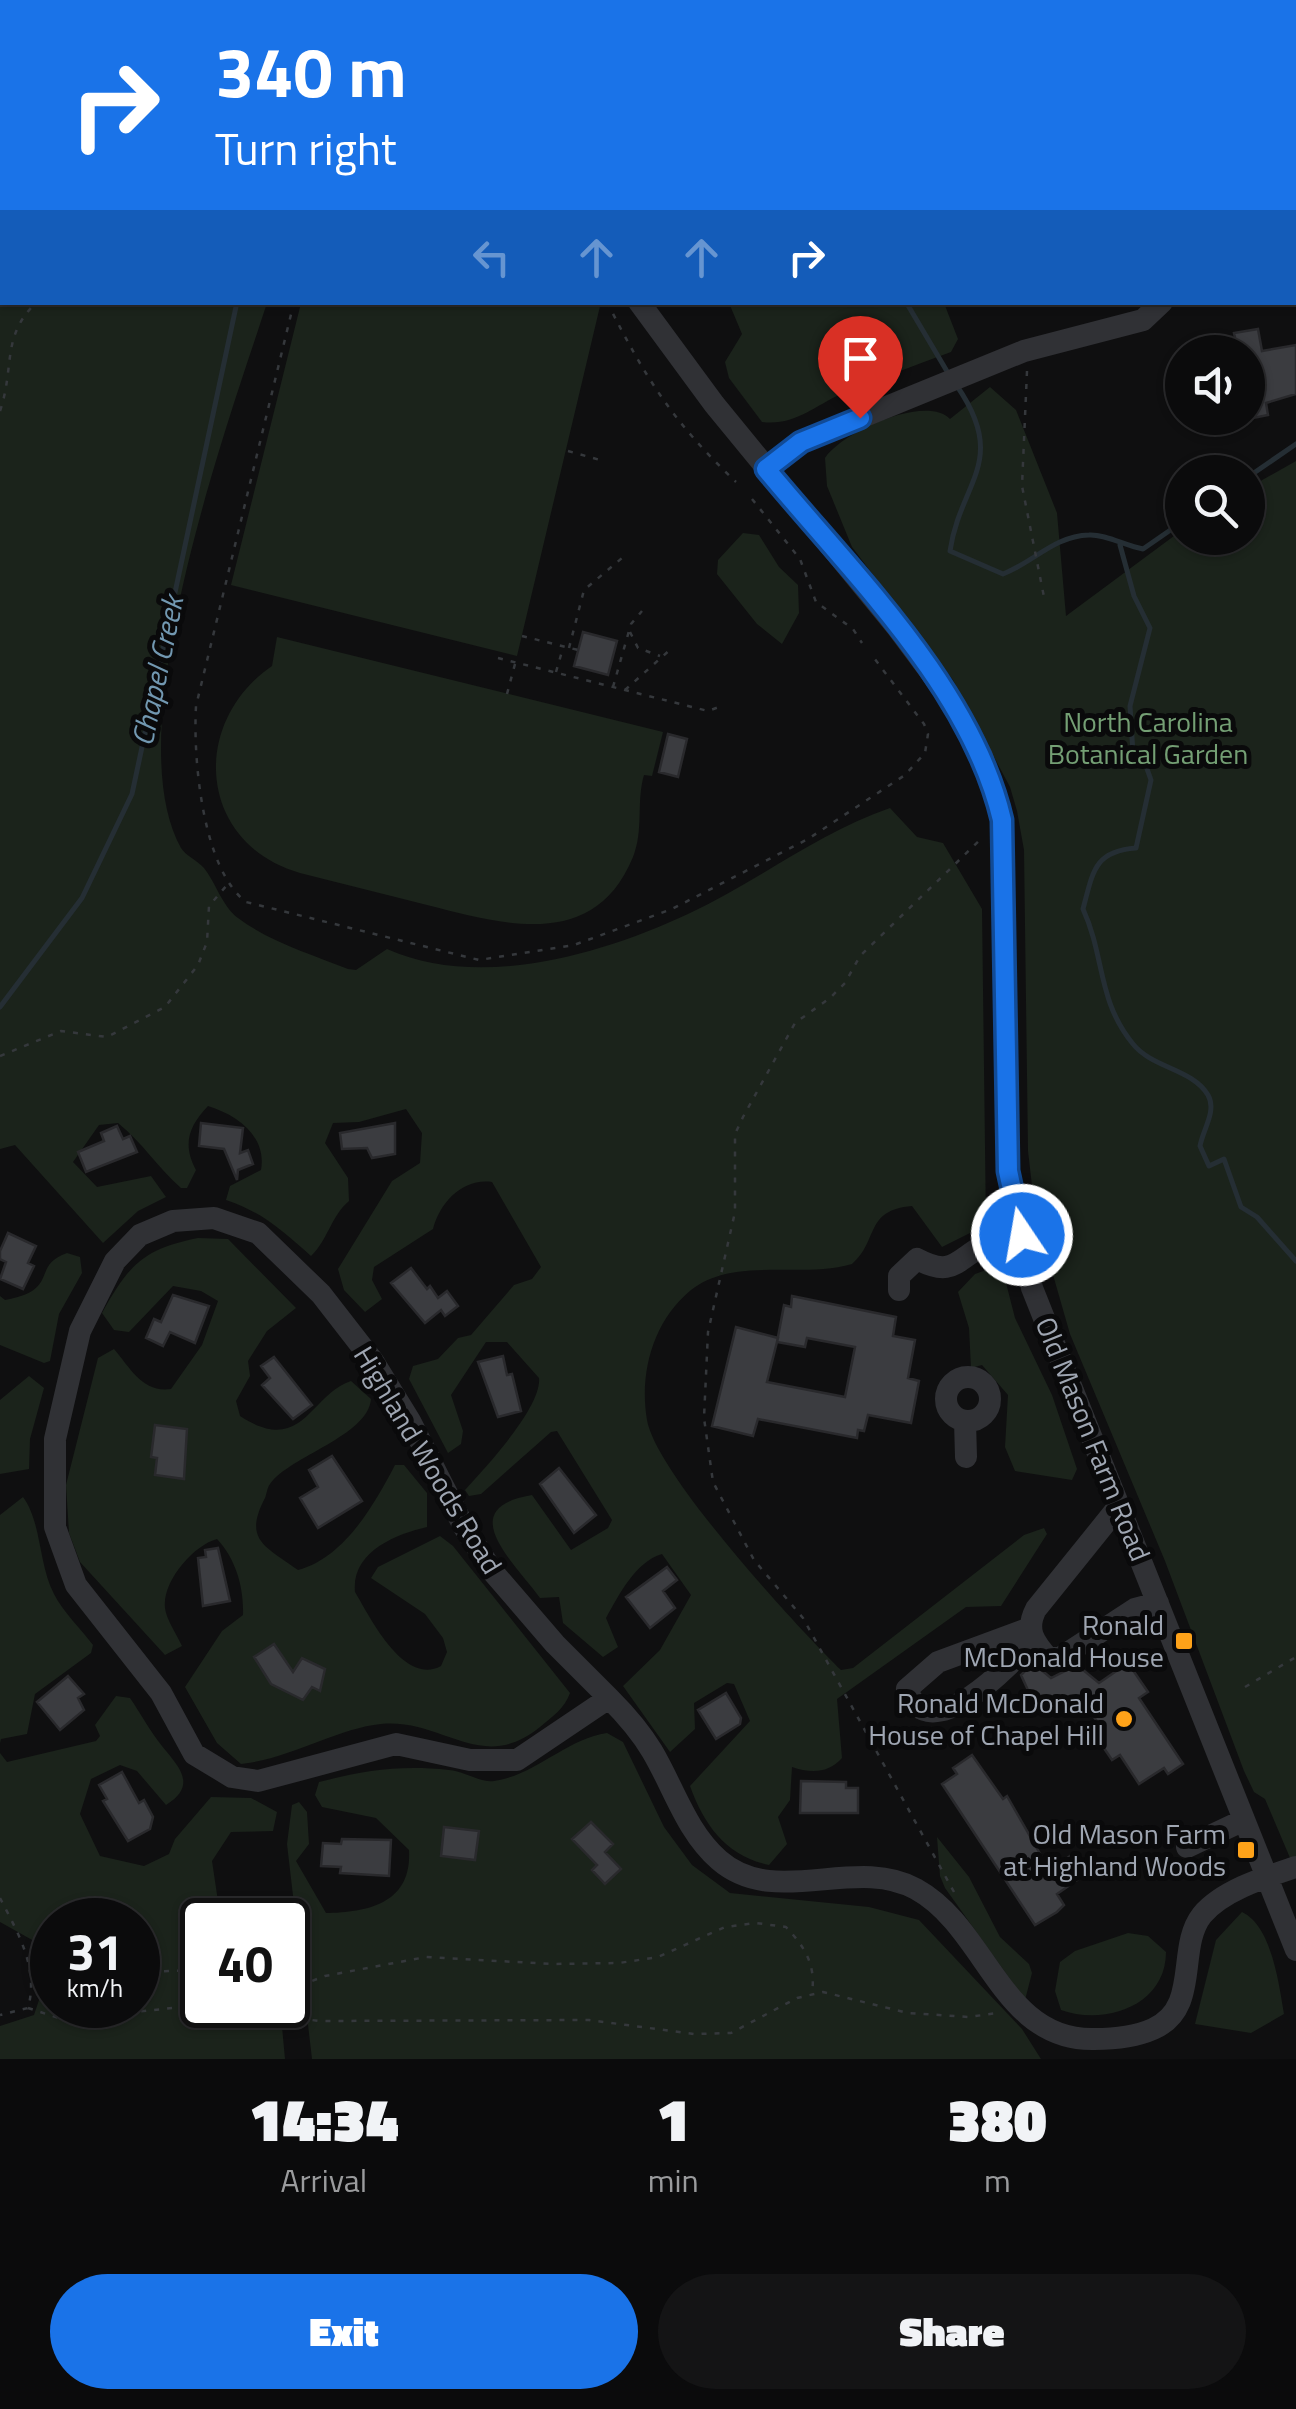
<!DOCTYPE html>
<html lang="en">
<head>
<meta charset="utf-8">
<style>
  body { margin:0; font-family:"Titillium Web",sans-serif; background:#141415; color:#f1f3f6; height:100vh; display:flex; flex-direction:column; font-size:38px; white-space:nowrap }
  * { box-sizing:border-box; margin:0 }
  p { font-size:32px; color:#9a9b9d }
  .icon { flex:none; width:55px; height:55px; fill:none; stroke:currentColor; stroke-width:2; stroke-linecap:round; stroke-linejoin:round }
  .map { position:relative; height:2059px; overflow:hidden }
  .sheet { display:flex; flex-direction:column; background:#0b0b0c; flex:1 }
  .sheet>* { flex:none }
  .guide { position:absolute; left:0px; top:0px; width:1298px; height:305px; box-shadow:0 2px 8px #0004,0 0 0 2px #2b2b2d; background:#1a73e8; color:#fff; overflow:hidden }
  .tools { position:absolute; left:1165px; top:335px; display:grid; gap:20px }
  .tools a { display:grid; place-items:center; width:100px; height:100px; border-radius:50%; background:#0b0b0c; box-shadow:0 2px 8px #0004,0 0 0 2px #2b2b2d; font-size:50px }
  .speed { position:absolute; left:30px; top:1898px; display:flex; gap:20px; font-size:50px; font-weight:700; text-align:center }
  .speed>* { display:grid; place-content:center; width:130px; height:130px; border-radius:50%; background:#0b0b0c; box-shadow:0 2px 8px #0004,0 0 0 2px #2b2b2d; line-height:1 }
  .speed small { font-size:25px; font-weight:400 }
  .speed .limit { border:5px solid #111; border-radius:15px; background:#fff; color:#111 }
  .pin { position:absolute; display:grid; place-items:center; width:85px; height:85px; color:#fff; margin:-102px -42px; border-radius:50% 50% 50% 0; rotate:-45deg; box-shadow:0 0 10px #0007 }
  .pin .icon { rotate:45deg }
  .me { position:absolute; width:110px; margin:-55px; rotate:348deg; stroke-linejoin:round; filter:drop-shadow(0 0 8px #0008) }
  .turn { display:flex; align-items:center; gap:35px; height:210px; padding:0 50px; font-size:45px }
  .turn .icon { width:130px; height:130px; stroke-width:2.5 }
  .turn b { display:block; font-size:70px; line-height:85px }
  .lanes { display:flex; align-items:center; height:95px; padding:0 50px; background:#0003; justify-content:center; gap:50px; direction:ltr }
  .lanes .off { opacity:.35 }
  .eta { display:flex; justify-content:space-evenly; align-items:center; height:170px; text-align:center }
  .eta b { font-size:60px; font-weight:800; line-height:70px }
  .cta { display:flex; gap:20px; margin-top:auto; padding:20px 50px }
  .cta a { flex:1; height:115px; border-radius:60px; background:#1a73e8; color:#fff; font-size:40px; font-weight:800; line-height:115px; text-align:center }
  .cta a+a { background:#141415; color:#f1f3f6 }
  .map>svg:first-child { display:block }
  .green { fill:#1b231b; fill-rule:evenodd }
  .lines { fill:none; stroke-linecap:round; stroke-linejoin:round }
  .stream { stroke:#252e34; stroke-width:5 }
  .building { fill:#3b3c40; stroke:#29292c; stroke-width:2.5 }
  .path { stroke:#35383c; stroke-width:2.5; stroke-dasharray:5 8; stroke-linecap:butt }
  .minor { stroke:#303135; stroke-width:22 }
  .route-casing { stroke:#114b97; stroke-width:25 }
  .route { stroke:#1a73e8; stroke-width:18 }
  .poi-dot { fill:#fea219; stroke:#0a0a0b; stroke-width:4 }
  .labels { text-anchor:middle; stroke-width:10; stroke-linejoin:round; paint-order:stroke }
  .park-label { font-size:28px; fill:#749f74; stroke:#0a0a0b }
  .street-label { font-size:28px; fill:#9fa6b2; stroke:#0a0a0b }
  .poi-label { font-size:28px; fill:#9fa6b2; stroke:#0a0a0b; text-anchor:end }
  .water-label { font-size:30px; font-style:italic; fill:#7298b1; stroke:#0a0a0b }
</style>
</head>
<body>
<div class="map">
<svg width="1296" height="2059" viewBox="0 0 1296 2059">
  <rect width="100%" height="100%" fill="#0f0f10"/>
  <!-- green -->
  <path class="green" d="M0 0 500 2H2V302L267 303C227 426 116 731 181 848 186 856 197 860 204 868 216 883 222 906 238 918 270 942 311 954 348 969L356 970 387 949C479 990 600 955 688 914 757 882 819 832 890 808L917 837 943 843 982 909 986 1225 942 1247 912 1206C864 1210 879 1241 852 1264 800 1279 735 1256 691 1290 653 1321 639 1373 647 1420 656 1474 798 1628 841 1670L853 1668 1024 1535 1044 1528 1047 1534 1001 1606 966 1607 837 1699 842 1758C828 1774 810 1773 792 1767L790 1800 778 1817 787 1844 769 1865C726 1856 704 1825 690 1786L750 1721 734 1684 727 1683 694 1703 695 1729 670 1752 623 1686 660 1650 691 1595 662 1554C635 1562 619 1595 606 1618L618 1647 603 1657 563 1623 559 1597 540 1598C513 1561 453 1508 532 1495L571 1550 608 1528 612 1520 557 1431 551 1432 481 1494 469 1496 465 1490C485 1468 542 1407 539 1378L507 1342H486L451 1395 463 1431 461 1444 448 1453 409 1379 413 1366 438 1359 458 1338 471 1335 514 1285 532 1279 541 1267 492 1182C463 1178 440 1202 433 1229L374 1267 372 1280 382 1299 365 1312 344 1290 338 1269 392 1181 420 1163 422 1133 406 1109 359 1122 333 1123 325 1143 348 1178 349 1201C331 1216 328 1240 311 1256 281 1230 264 1213 226 1200L230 1186 261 1170C267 1136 237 1115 208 1106 189 1126 182 1144 196 1170L187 1188H181C157 1167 143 1143 118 1123L99 1125 73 1162 97 1187 151 1176 166 1197 138 1211 103 1243 15 1145 0 1149Z
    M601 302 517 656 231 585 301 303Z
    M729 303H944L958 339 951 352C914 366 877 379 841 394 813 407 794 426 762 422L729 378 725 362 742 334Z
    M990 387 1016 410 1057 513 1066 616 1182 530V538H1248V488L1296 461V1872L1265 1799 1254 1792 1244 1771 1165 1561 1070 1334 1035 1212 1028 1151 1024 850 1017 811 1010 787 953 680 852 547 827 486 825 458C842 432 926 394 950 419Z
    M743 533 759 535 779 567 798 585 799 613 782 644 757 624 717 574 718 560Z
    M277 637 663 732 652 776 644 775C636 802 644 830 633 857 594 952 503 924 427 905 385 894 342 884 300 873 198 844 189 723 272 666Z
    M198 1238 228 1239 296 1308 267 1331 248 1361 250 1376 236 1401 240 1416C303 1457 310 1394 351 1381L371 1399C368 1436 290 1456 270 1484 267 1488 267 1493 265 1498 243 1540 265 1546 298 1570 344 1558 374 1505 395 1465H404L427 1493V1527C396 1534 351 1552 355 1592 371 1619 404 1686 441 1666L447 1652 443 1638 425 1614 371 1578 378 1567 440 1536 453 1546 570 1693C565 1708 552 1717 540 1727 481 1775 443 1718 381 1724 338 1728 290 1759 241 1764L217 1743 185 1687 222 1631 243 1615C244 1588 236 1559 217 1539 194 1545 162 1581 165 1608 166 1619 177 1635 182 1646L165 1655 80 1562 69 1533 66 1485 98 1358 114 1349C131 1369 143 1393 171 1389L202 1345 218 1301 201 1291 173 1286 129 1332 114 1330 102 1313C129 1264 144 1249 198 1238Z
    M67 1253 80 1257 82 1273 59 1314 50 1361 44 1363 0 1345V1296L5 1300C61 1290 30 1266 67 1253Z
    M989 1269 1005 1279 1015 1318 1052 1395 1077 1469 1072 1480 1015 1471 1005 1447 1008 1395 982 1365 971 1368 969 1328 958 1292 975 1274Z
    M29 1376 44 1388 30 1439 29 1469 0 1474V1400Z
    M23 1497C42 1523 38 1563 54 1594 63 1612 81 1629 93 1645L91 1653 35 1694 27 1734 1 1739 0 1743V1515Z
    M116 1696 130 1698C141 1714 150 1731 162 1746 179 1767 198 1785 166 1805L137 1771 120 1765 91 1779 80 1814 100 1856 144 1866 169 1854 175 1839 211 1797 251 1798 277 1812 273 1831 231 1832 212 1861 219 1908 231 1917 245 1920H202V2005H280L285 2059H0V2026L34 2015 49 1970 34 1941 0 1922V1753L7 1762 96 1741 100 1736 95 1725ZM52 1920H138V2005H52Z
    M607 1733 623 1742 664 1827 692 1865 730 1893 869 1907 919 1920 1022 2029 1041 2059H312L287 1844 292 1805 299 1802 307 1812 309 1844 296 1861 326 1913C369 1912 412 1903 409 1850L376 1818 322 1807 315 1795 319 1782C367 1770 400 1765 449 1770 464 1771 480 1783 494 1781 536 1775 566 1739 607 1733Z
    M937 1837 969 1877 1000 1937 1029 1964 1032 1973 1025 2000 945 1888 940 1876Z
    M1242 1912C1272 1926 1279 1985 1284 2014L1251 2033 1195 2024 1216 1940Z
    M1128 1933 1148 1936 1166 1952C1166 2006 1104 2026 1061 2010L1055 1991 1060 1962 1075 1951Z"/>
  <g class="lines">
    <!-- stream -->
    <path class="stream" d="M653 0 655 2
      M617 2 622 0
      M906 302 948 373
      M957 386C1009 462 960 482 950 551L1003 574C1034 562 1054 536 1089 535 1105 534 1126 546 1143 549L1182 522
      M1248 477 1296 444
      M1120 545 1134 596 1150 628 1130 706 1133 753 1146 766 1151 780 1136 848C1094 851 1093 872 1083 909 1105 957 1097 1000 1133 1044 1152 1068 1193 1069 1208 1095 1217 1111 1203 1129 1200 1146L1209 1166 1224 1159 1241 1207 1257 1217 1296 1261
      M0 1007 82 898 132 794 237 302"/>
  </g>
  <!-- building -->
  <path class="building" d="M1258 329 1262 351 1296 345V394L1266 403 1268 415 1248 419V352H1238L1234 333Z
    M583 632 617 641 608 675 574 666Z
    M668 734 687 739 678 777 659 772Z
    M201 1123 243 1128 240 1153 248 1150 253 1164 238 1170 237 1180 224 1149 199 1146Z
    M395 1123V1154L372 1158 367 1148 342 1149 340 1133Z
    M117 1126 123 1139 130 1136 137 1152 86 1172 78 1152 104 1141 101 1133Z
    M8 1233 36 1246 28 1263 34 1266 23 1289 0 1279 6 1262 0 1259V1251Z
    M411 1268 427 1289 430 1286 438 1298 447 1291 458 1306 445 1316 441 1310 425 1323 391 1283Z
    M173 1295 209 1306 195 1343 170 1332 163 1346 146 1338 154 1319 161 1322Z
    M792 1296 896 1317 893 1336 915 1340 908 1378 919 1381 911 1423 868 1415 864 1431 858 1430 857 1438 758 1419 753 1436 712 1426 736 1327 778 1338 767 1382 845 1397 855 1347 807 1338 805 1347 777 1342 784 1305 791 1307Z
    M503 1356 507 1375 512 1374 521 1411 498 1417 478 1362Z
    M274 1357 312 1405 293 1419 262 1385 270 1378 261 1366Z
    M155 1425 187 1429 184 1479 155 1475 157 1458 151 1457Z
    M332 1456 362 1501 318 1528 300 1498 318 1487 309 1470Z
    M559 1468 596 1515 574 1533 540 1484Z
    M218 1548 230 1601 203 1606 198 1558 206 1557 205 1550Z
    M667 1567 677 1580 663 1591 675 1608 650 1628 626 1597Z
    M274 1644 293 1672 302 1658 325 1669 320 1691 312 1687 303 1700 271 1684 254 1657Z
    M1033 1663 1051 1678 1077 1665 1099 1683 1128 1663 1148 1692 1139 1698 1183 1764 1168 1774 1164 1768 1139 1784 1120 1755 1112 1760 1093 1732 1101 1727 1086 1706 1076 1713 1065 1697 1044 1711 1035 1697 1032 1699 1021 1675Z
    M68 1676 84 1694 78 1698 84 1710 60 1730 37 1702Z
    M726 1693 741 1718 740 1724 716 1739 698 1710Z
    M972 1755 1003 1799 1007 1796 1046 1864 1058 1856 1062 1862 1070 1856 1083 1876 1057 1894 1064 1905 1057 1912 1035 1925 942 1784 957 1774 953 1768Z
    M122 1772 139 1803 144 1800 153 1817 150 1829 128 1841 103 1801 107 1799 99 1785Z
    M801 1781 846 1782V1788H858V1813H800Z
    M591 1822 613 1844 605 1852 621 1869 605 1884 592 1870 597 1865 572 1839Z
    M444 1827 479 1831 475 1860 441 1856Z
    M342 1839 391 1840 389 1876 340 1873 341 1867 321 1866 323 1843 341 1844Z"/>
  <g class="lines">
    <!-- path -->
    <path class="path" d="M282 0 289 2
      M349 2 354 0
      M294 302 196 706C193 758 202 868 246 902L479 960 574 945 672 909 808 839 905 775 925 753 928 734 924 724 874 658
      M607 302C646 379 673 422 736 482
      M1027 371 1022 486 1045 602
      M0 411C15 367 1 335 37 302
      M568 451 600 460
      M752 499 800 559 816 602 853 629 862 643
      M630 632 638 648 660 656
      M522 636 578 650
      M569 648 584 590 622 558
      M498 658 708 711 719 707
      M556 672 563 648
      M613 687 631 624 642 611
      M625 690 672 648
      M507 694 515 664
      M0 1056 61 1031 107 1037 165 1007 198 965 207 942 209 906 227 885
      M1245 1687 1296 1657
      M954 1892 803 1618 754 1560 713 1482 704 1418 708 1332 735 1212V1134L743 1117 795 1023 830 998 845 983 860 956 983 837
      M0 1898C18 1933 39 1968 28 2008L0 2015
      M29 1959 52 1965
      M138 1972 202 1970
      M288 1990 325 1976 426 1957 552 1964 619 1963 658 1957 725 1927 756 1923 786 1927C805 1947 816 1965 812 1993
      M279 2005 292 2018 321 2021 589 2020 694 2034 731 2033 797 1998 823 1992 908 2013 969 2017 997 2013
      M28 2008 71 2022H102L134 2012 202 2005"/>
    <!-- minor -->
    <path class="minor" d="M520 0 521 2
      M1145 0V2
      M1295 33H1296
      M639 302 714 404 896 626 946 693 982 756 1002 820 1008 1171 1032 1288 1296 1950
      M766 469 801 442 1024 351 1143 320 1162 302
      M214 1218 258 1233 321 1294 373 1361 410 1421 464 1527 493 1572 555 1644 609 1698 517 1760H470L396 1744 258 1781 232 1777 194 1754 161 1693 76 1585 55 1527V1439L80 1331 115 1261 140 1235 173 1221Z
      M899 1290V1276L917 1259C951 1277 955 1262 982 1246 993 1240 1009 1238 1022 1235
      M946 1399a22 22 0 1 1 44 0a22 22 0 1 1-44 0Z
      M965 1421 966 1457
      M1119 1506 1036 1609C1025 1630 1034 1642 1048 1658H1060L1135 1609 1158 1603
      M1030 1628 938 1662 907 1689C928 1752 1011 1665 1033 1639
      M609 1698C625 1714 640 1731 652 1751 674 1788 686 1831 719 1860 775 1909 855 1855 916 1889 987 1928 1001 2041 1094 2039 1114 2039 1135 2037 1153 2029 1201 2008 1176 1948 1202 1915 1223 1890 1266 1877 1296 1867
      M1187 1847 1244 1820"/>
  </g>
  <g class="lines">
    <defs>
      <path id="route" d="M860 418 801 442 766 469C851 572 971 687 1002 820L1008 1171 1022 1235"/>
    </defs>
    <!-- route casing -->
    <use href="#route" class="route-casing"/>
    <!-- route -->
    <use href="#route" class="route"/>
  </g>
  <!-- markers -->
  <g class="poi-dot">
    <rect x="1174" y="1631" width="20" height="20" rx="5"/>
    <circle cx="1124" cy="1719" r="10"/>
    <rect x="1236" y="1840" width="20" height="20" rx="5"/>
  </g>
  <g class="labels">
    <!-- park labels -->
    <g class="park-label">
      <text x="1148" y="732">North Carolina<tspan x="1148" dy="32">Botanical Garden</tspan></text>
    </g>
    <!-- street labels -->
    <g class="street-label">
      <text transform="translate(1093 1439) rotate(68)" y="10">Old Mason Farm Road</text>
      <text transform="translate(428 1460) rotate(59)" y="10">Highland Woods Road</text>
    </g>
    <!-- poi labels -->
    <g class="poi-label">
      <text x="1164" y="1635">Ronald<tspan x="1164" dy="32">McDonald House</tspan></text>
      <text x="1104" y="1713">Ronald McDonald<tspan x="1104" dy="32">House of Chapel Hill</tspan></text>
      <text x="1226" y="1844">Old Mason Farm<tspan x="1226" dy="32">at Highland Woods</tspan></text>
    </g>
    <!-- water labels -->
    <g class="water-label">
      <text transform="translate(158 671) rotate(-78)" y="10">Chapel Creek</text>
    </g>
  </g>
</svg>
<div class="tools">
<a><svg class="icon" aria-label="sound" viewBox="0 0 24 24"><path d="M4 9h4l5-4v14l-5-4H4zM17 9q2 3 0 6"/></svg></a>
<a><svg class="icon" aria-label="search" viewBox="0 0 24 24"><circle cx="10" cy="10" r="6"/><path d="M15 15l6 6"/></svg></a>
</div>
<div class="speed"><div>31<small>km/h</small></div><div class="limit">40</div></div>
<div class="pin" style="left:860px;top:418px;background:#d93025"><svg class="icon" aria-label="arrive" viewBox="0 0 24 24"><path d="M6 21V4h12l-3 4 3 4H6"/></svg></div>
<svg class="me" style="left:1022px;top:1235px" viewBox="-20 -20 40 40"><circle r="17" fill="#1a73e8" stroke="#fff" stroke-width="3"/><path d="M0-11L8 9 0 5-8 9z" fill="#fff"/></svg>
<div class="guide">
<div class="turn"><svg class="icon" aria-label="right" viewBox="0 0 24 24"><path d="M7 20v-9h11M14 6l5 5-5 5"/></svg><div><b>340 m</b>Turn right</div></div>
<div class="lanes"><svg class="icon off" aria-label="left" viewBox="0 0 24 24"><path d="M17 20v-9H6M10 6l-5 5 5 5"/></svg><svg class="icon off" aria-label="ahead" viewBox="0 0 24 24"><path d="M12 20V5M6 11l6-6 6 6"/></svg><svg class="icon off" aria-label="ahead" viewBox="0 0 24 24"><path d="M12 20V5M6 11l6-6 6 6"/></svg><svg class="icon" aria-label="right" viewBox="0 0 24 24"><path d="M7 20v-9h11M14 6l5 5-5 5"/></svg></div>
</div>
</div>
<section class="sheet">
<div class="eta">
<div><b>14:34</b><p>Arrival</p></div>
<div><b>1</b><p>min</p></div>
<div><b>380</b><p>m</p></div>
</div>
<div class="cta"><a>Exit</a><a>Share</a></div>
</section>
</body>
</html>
